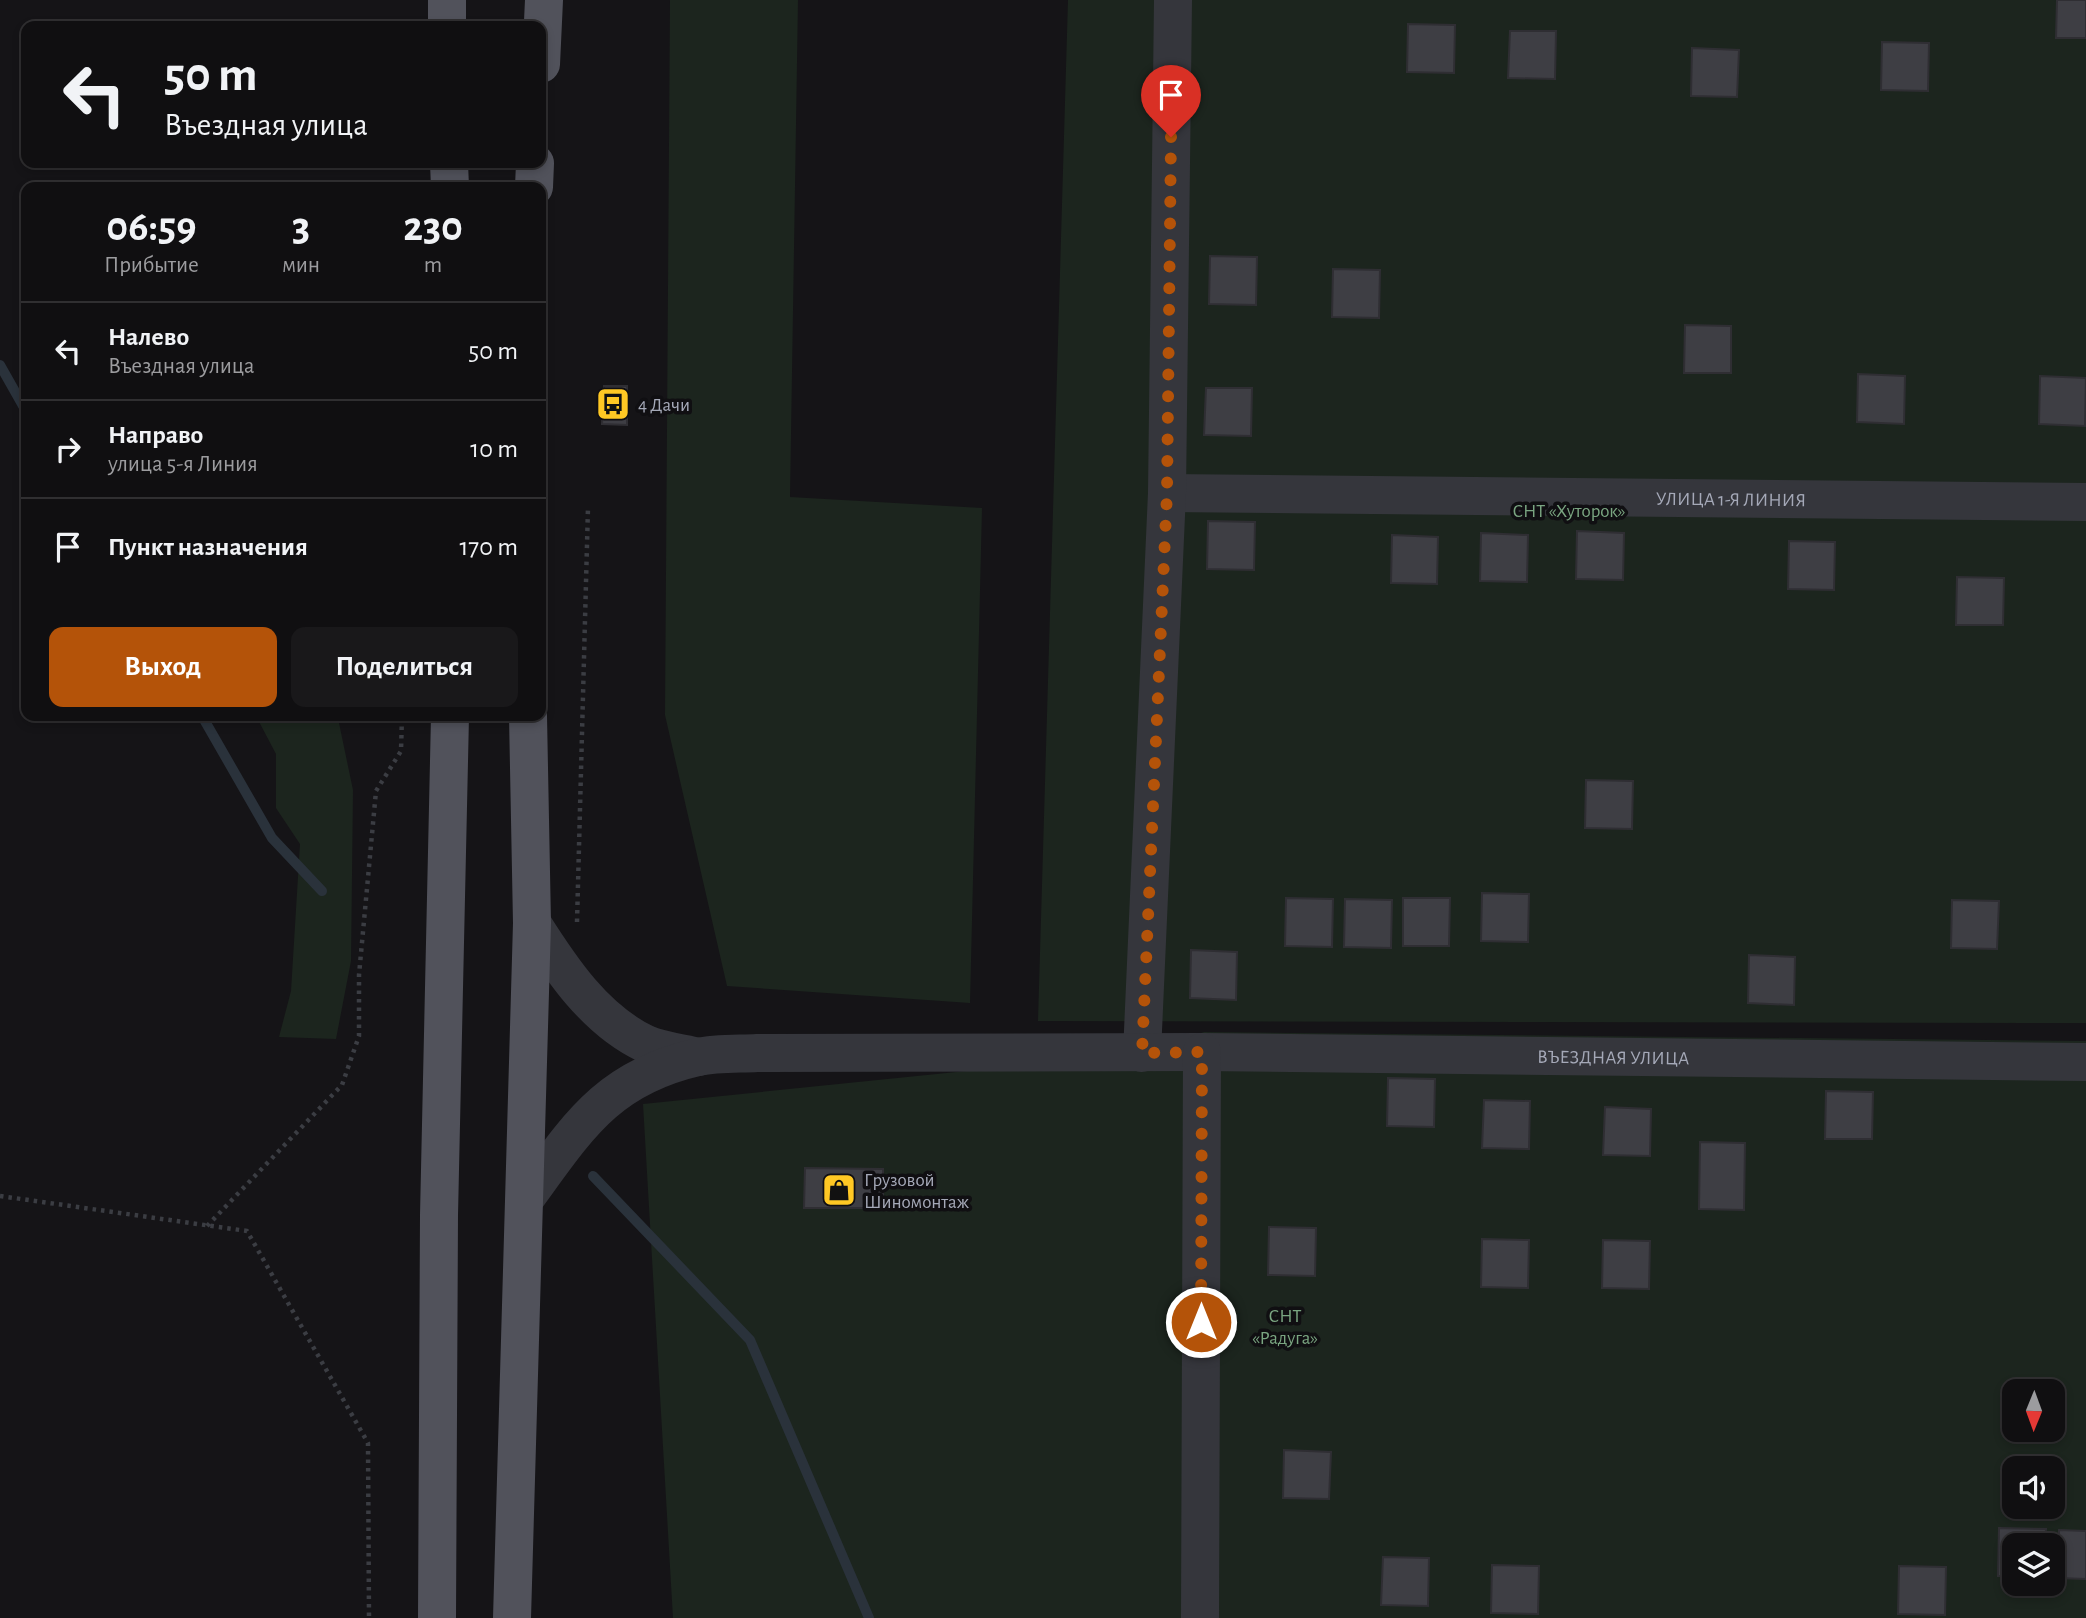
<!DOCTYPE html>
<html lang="ru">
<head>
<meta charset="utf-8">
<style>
  body { margin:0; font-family:"Alegreya Sans",sans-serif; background:#19181a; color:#f1f3f6; height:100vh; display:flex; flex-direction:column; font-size:26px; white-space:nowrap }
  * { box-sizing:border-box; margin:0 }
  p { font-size:23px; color:#9c9c9f }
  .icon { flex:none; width:38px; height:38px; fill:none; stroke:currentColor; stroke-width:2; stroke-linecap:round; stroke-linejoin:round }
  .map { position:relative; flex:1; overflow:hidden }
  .details { position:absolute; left:21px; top:182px; width:525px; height:539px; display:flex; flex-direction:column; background:#100f11; border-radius:14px; box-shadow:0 4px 10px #0003,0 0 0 2px #302f31 }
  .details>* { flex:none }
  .guide { position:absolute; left:21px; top:21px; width:525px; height:147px; border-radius:14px; box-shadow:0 4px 10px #0003,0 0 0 2px #302f31; background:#100f11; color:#f1f3f6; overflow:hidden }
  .needle { width:46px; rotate:181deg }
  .buttons { position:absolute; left:2002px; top:1379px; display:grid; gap:14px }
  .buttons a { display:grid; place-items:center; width:63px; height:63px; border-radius:14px; background:#100f11; box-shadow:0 4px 10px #0003,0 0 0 2px #302f31; font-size:35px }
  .pin { position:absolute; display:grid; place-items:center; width:60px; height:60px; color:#fff; margin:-72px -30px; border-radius:50% 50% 50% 0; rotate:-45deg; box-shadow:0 0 7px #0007 }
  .pin .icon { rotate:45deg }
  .me { position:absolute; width:77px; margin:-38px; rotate:0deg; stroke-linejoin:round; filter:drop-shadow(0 0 5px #0008) }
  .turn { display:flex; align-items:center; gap:24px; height:147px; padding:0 28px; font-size:32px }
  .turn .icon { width:91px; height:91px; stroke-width:2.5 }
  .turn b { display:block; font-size:49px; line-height:60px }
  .eta { display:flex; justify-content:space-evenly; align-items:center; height:119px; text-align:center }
  .eta b { font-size:42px; font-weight:700; line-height:49px }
  .primary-button { display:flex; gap:14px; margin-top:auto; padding:14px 28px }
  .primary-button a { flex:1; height:80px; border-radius:14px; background:#b45309; color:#fff; font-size:28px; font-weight:700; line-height:80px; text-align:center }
  .primary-button a+a { background:#19181a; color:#f1f3f6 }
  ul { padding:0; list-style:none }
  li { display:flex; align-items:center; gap:21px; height:98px; padding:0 28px; border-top:2px solid #302f31 }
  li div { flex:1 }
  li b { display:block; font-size:26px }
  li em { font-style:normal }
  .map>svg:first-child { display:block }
  .green { fill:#1c251e; fill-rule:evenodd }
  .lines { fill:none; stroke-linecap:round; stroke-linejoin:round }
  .stream { stroke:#2a323b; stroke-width:10 }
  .building { fill:#3e3e44; stroke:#2f2e33; stroke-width:2 }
  .path { stroke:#3b3d43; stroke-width:4.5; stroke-dasharray:3.5 5; stroke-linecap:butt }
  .minor { stroke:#35363c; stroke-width:38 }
  .major { stroke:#51525b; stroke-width:38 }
  .route { stroke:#b45309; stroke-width:12; stroke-dasharray:0 21.6 }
  .labels { text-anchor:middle; stroke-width:7; stroke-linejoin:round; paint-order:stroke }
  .poi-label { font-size:19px; fill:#a5a9b8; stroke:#100f12; text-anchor:start }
  .street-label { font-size:19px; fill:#a5a9b8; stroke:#100f12 }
  .park-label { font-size:19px; fill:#7aa581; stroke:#100f12 }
</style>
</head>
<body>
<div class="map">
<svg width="2086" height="1618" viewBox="0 0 2086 1618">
  <rect width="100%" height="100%" fill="#151417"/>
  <!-- green -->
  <path class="green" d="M670 0H798L790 497 982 508 970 1003 727 986 665 715Z
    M1068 0H2086V1023L1038 1021Z
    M256 716H337L339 723 353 790 351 961 336 1039 279 1037 291 991 300 844 276 808V754Z
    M1204 1032 2086 1041V1618H673L643 1104 1142 1053ZM2014 1391H2053V1430H2014ZM2014 1468H2053V1507H2014ZM2014 1545H2053V1584H2014Z"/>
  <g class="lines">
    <!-- stream -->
    <path class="stream" d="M0 365 26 411
      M202 716 272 838 322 891
      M593 1176 750 1340 869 1618"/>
  </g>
  <!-- building -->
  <path class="building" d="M2057 0H2086V38H2056Z
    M1408 24 1455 25 1454 73 1407 72Z
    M1510 31H1556L1555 79 1508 78Z
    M1882 42 1929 43 1928 91 1881 90Z
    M1692 48 1739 50 1737 97 1691 96Z
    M1210 256 1257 257 1256 305 1209 304Z
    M1333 269 1380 270 1379 318 1332 317Z
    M1685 325 1731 326V373H1684Z
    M1858 374 1905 376 1904 424 1857 422Z
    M2040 376 2086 378 2085 426 2039 424Z
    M604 386H627V425L602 424Z
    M1206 388H1252L1251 436 1204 435Z
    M1208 521 1255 522 1254 570 1207 569Z
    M1577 531 1624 533 1623 580 1576 579Z
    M1481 533 1528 535 1527 582 1480 581Z
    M1392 535 1438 537 1437 584 1391 583Z
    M1789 541 1835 542 1834 590 1788 589Z
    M1957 577 2004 578 2003 625H1956Z
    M1586 780 1633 781 1632 829 1585 828Z
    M1482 893 1529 894 1528 942 1481 941Z
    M1286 898 1333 899 1332 947 1285 946Z
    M1403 898H1450L1449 946H1403Z
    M1345 899 1392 900 1391 948 1344 947Z
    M1952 900 1999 901 1997 949 1951 948Z
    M1191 950 1237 952 1236 1000 1190 998Z
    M1749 955 1795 957 1794 1005 1748 1003Z
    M1388 1078 1435 1079 1434 1127 1387 1126Z
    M1826 1091 1873 1092 1872 1139H1825Z
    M1484 1100 1530 1101 1529 1149 1482 1148Z
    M1605 1107 1651 1109 1650 1156 1603 1155Z
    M1700 1142 1745 1143 1744 1210 1699 1209Z
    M805 1168 883 1169V1208H804Z
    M1269 1227 1316 1228 1315 1276 1268 1275Z
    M1482 1239 1529 1240 1528 1288 1481 1287Z
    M1603 1240 1650 1241 1649 1289 1602 1288Z
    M1284 1450 1331 1452 1329 1499 1283 1498Z
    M1999 1528 2046 1529 2045 1545H2014V1576H1998Z
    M2059 1530 2086 1531V1579L2058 1578Z
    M1383 1557 1429 1558 1428 1606 1381 1605Z
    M1492 1565 1539 1566 1538 1614 1491 1613Z
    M1899 1566 1946 1567 1945 1615 1898 1614Z"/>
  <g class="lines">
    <!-- path -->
    <path class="path" d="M577 922 588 507
      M0 1196 247 1231 368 1443 369 1618
      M207 1226 342 1085 359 1036V975L376 791 401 751 402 716"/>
    <!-- minor -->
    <g class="minor">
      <path id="s1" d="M1167 493 2086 502"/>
      <path d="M532 923C561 969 595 1020 646 1044 662 1051 683 1053 699 1057"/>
      <path d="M1142 1053 1167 493 1173 0"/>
      <path id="s2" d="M525 1199C577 1128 606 1078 698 1057 716 1053 738 1054 757 1053L1202 1052 2086 1062"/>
      <path d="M1200 1618 1202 1052"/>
    </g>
    <!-- major -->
    <path class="major" d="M447 0V26
      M541 64 544 0
      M449 163 450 187
      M534 187 535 163
      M437 1618 439 1215 450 716
      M512 1618 532 923 528 716"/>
  </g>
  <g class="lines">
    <!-- route -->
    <path class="route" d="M1171 137 1167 493 1142 1053 1202 1052 1201 1322"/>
  </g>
  <!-- icons -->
  <defs>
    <symbol id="bus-square" viewBox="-11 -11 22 22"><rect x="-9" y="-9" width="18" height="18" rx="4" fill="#ffc824" stroke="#100f12"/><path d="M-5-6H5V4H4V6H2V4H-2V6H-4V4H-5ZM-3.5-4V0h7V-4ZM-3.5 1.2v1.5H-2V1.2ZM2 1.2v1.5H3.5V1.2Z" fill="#111"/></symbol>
    <symbol id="shop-square" viewBox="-11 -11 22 22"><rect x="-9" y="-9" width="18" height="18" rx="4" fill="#ffc824" stroke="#100f12"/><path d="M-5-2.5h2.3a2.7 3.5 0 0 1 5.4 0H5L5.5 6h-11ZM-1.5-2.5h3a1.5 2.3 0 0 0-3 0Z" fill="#111"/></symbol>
  </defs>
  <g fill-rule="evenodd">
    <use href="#bus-square" x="594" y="385" width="38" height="38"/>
    <use href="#shop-square" x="820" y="1171" width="38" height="38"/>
  </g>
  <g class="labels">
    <!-- poi labels -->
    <g class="poi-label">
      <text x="638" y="411">4 Дачи</text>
      <text x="864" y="1186">Грузовой<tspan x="864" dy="22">Шиномонтаж</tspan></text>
    </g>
    <!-- street labels -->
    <g class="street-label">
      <text dy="7" stroke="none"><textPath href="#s1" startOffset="564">УЛИЦА 1-Я ЛИНИЯ</textPath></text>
      <text dy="7" stroke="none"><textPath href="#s2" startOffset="1146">ВЪЕЗДНАЯ УЛИЦА</textPath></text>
    </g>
    <!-- park labels -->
    <g class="park-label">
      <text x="1569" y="517">СНТ «Хуторок»</text>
      <text x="1285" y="1322">СНТ<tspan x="1285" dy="22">«Радуга»</tspan></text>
    </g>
  </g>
</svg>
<div class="buttons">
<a><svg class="needle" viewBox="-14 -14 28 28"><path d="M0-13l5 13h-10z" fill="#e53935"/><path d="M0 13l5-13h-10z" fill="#9c9c9f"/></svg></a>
<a><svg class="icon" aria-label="sound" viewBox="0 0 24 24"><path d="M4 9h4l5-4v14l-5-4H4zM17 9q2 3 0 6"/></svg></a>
<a><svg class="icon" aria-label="layers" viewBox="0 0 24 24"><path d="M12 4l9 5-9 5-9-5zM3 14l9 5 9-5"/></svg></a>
</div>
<div class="pin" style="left:1171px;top:137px;background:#d93025"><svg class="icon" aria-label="arrive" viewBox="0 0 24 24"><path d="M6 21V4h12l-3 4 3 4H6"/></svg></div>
<svg class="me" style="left:1201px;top:1322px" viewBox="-20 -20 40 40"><circle r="17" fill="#b45309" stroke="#fff" stroke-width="3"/><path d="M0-11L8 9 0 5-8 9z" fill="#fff"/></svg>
<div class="guide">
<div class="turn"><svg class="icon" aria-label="left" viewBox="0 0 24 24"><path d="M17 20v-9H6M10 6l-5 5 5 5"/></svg><div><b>50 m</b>Въездная улица</div></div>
</div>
<section class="details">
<div class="eta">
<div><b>06:59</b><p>Прибытие</p></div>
<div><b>3</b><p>мин</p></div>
<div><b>230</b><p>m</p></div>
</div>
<ul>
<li><svg class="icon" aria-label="left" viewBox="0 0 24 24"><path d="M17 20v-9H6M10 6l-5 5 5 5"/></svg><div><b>Налево</b><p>Въездная улица</p></div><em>50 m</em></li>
<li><svg class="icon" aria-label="right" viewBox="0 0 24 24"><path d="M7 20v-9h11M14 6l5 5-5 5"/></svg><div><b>Направо</b><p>улица 5-я Линия</p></div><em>10 m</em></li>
<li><svg class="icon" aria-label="arrive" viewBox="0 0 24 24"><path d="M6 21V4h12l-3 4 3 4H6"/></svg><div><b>Пункт назначения</b></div><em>170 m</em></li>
</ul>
<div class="primary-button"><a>Выход</a><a>Поделиться</a></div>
</section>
</div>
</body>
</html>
